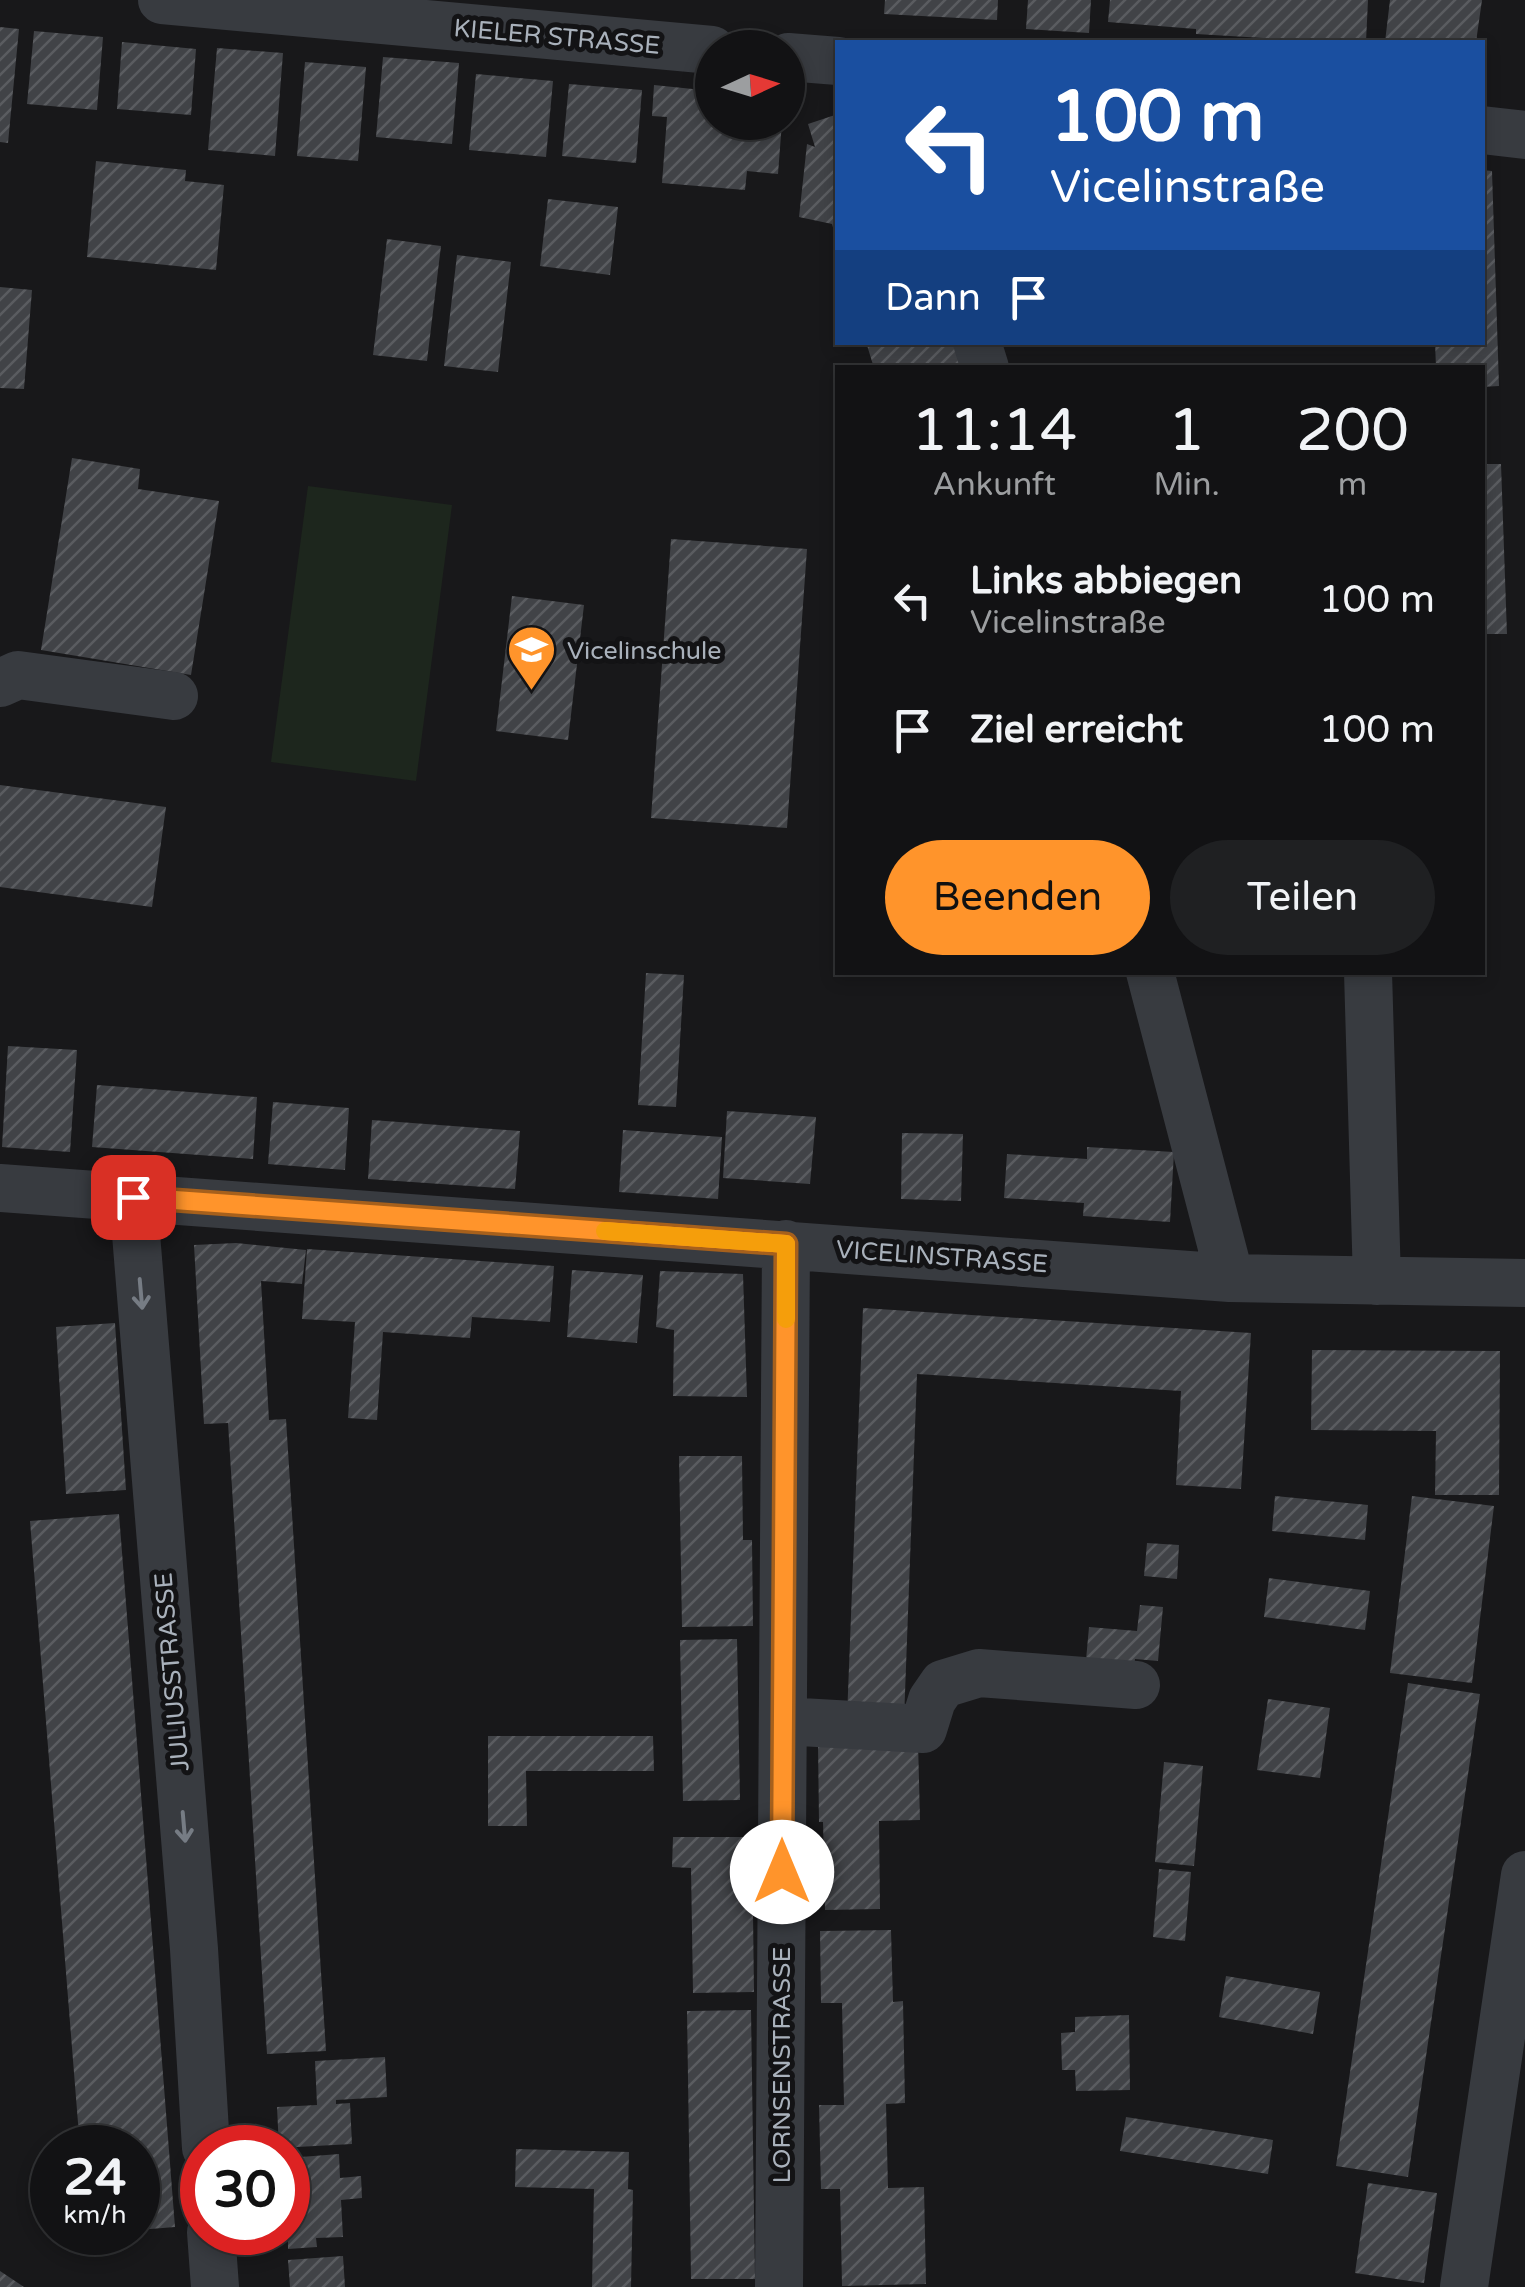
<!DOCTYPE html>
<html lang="de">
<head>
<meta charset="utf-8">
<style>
  body { margin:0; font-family:"Varela Round",sans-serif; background:#1f2022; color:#f1f3f6; height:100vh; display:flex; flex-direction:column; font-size:38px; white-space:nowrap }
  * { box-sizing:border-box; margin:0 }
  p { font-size:32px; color:#9c9ea0 }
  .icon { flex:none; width:55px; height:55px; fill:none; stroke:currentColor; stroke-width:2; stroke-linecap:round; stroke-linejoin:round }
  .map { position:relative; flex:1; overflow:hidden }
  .drawer { position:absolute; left:835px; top:365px; width:650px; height:610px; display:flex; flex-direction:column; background:#121214; border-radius:0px; box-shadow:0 5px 15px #0003,0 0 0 2px #313234 }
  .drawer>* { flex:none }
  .banner { position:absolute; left:835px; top:40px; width:650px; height:305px; border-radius:0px; box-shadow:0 5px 15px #0003,0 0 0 2px #313234; background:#1a4fa0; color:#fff; overflow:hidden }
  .needle { width:65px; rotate:86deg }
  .tools { position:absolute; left:695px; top:30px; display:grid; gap:20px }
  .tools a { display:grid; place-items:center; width:110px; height:110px; border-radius:50%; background:#121214; box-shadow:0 5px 15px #0003,0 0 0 2px #313234; font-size:50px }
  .speed { position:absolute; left:30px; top:2125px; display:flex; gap:20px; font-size:50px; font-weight:700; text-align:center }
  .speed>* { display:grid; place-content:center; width:130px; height:130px; border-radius:50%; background:#121214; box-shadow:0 5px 15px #0003,0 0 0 2px #313234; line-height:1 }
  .speed small { font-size:25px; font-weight:400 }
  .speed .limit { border:15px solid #d22; background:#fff; color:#111 }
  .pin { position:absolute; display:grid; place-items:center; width:85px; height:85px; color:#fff; margin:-42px; border-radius:20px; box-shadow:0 5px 15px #0006 }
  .me { position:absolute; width:110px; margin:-55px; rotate:0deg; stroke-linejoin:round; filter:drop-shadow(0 0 8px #0008) }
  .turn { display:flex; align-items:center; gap:35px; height:210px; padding:0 50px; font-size:45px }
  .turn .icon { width:130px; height:130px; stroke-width:2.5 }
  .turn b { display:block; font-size:70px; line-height:85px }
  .then { display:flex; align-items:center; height:95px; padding:0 50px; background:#0003; gap:20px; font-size:38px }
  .eta { display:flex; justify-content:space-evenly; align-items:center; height:170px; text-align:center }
  .eta b { font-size:60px; font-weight:600; line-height:70px }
  .action { display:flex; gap:20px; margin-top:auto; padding:20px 50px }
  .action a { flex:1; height:115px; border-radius:60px; background:#ff942b; color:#111; font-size:40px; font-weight:600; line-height:115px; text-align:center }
  .action a+a { background:#1f2022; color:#f1f3f6 }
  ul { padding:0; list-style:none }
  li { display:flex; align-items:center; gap:30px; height:130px; padding:0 50px }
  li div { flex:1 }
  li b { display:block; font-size:38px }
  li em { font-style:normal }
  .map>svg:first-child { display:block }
  .pitch { fill:#1d261d }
  .building { fill:url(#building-hatch) }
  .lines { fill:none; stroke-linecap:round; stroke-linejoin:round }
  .minor { stroke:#383b40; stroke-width:48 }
  .oneway { stroke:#767c84 }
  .route-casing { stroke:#a6601c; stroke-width:25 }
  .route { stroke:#ff942b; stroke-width:18 }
  .slow { stroke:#f59e0b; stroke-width:18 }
  .labels { text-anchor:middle; stroke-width:10; stroke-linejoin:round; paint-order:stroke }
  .street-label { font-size:25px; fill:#a9b1bb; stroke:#131315 }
  .poi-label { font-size:25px; fill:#a9b1bb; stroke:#131315; text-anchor:start }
</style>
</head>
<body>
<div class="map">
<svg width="1525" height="2287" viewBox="0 0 1525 2287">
  <defs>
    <pattern id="building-hatch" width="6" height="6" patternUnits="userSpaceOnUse" patternTransform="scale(2.5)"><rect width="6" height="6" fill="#414347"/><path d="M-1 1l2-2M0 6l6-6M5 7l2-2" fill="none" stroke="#5a5c60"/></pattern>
  </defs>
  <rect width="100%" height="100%" fill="#18181a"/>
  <!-- pitch -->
  <path class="pitch" d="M308 486 452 505 416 781 271 762Z"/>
  <!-- building -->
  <path class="building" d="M885 0H998L997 20 884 14Z
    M1028 0H1091L1089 33 1026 29Z
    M1110 0H1368L1366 42H1330L1196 34V29L1108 22Z
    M1390 0H1482L1476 42H1385Z
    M0 27 19 29 8 143 0 142Z
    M34 31 103 37 97 110 27 104Z
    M122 42 196 49 191 115 117 109Z
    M217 48 283 53 275 156 208 150Z
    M383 57 459 63 452 144 376 137Z
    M305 62 366 67 358 161 297 156Z
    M476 74 553 81 546 157 469 150Z
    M569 84 642 90 636 163 562 156Z
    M654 85 712 91V122H782L778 174 747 171 745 190 662 183 667 117 652 116Z
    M838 114V238H836L832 224 799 217 807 144 815 147 808 124Z
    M96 161 186 170 185 181 224 185 216 270 87 257Z
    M1482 170 1492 171 1499 386 1482 387V368H1436L1435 342H1482Z
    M548 199 618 207 610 275 540 266Z
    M387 239 441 246 427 361 373 355Z
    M457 255 511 262 498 372 444 366Z
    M0 287 32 290 24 389 0 388Z
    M866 342H959L967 368H874Z
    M72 458 140 469 138 489 219 501 191 675 41 650Z
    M1482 464H1501L1507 634H1482Z
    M671 539 807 549 787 828 651 818Z
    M512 596 584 605 568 740 496 731Z
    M0 785 166 807 152 907 0 887Z
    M646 973 684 975 676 1107 638 1105Z
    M8 1046 77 1050 70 1152 2 1147Z
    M97 1085 257 1097 253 1159 92 1147Z
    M273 1102 349 1108 345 1170 268 1164Z
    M727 1111 816 1117 810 1184 723 1178Z
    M372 1120 520 1131 515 1189 368 1179Z
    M623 1130 722 1137 718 1199 619 1192Z
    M902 1133 963 1134 961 1201 901 1199Z
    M1087 1147 1174 1152 1170 1222 1083 1216 1084 1203 1004 1198 1007 1154 1087 1159Z
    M236 1243 306 1250 302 1284 261 1281 269 1420 286 1419 326 2051 267 2054 228 1423 204 1424 194 1245Z
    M307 1249 554 1266 550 1322 472 1317 470 1338 383 1332 377 1420 348 1418 355 1322 302 1319Z
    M572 1270 643 1275 637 1343 567 1337Z
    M660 1271 743 1274 747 1397 673 1396 674 1330 656 1327Z
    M863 1308 1251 1333 1241 1489 1176 1485 1181 1391 917 1374 904 1720 847 1718Z
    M115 1323 126 1490 66 1494 56 1327Z
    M1312 1350 1500 1351 1499 1495H1435L1436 1431 1311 1430Z
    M679 1456H742L743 1540H752L753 1626 682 1627Z
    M1275 1496 1368 1505 1365 1540 1272 1531Z
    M1412 1496 1494 1506 1472 1683 1390 1673Z
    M119 1514 175 2227 138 2230V2148H80L30 1521Z
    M1147 1543 1179 1545 1177 1579 1144 1576Z
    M1269 1578 1370 1591 1365 1630 1264 1617Z
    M1140 1605 1163 1607 1158 1661 1135 1659 1133 1675 1085 1671 1089 1627 1137 1631Z
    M737 1639 740 1800 683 1801 680 1640Z
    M1408 1683 1480 1694 1408 2177 1336 2166Z
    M1268 1699 1330 1708 1320 1778 1257 1770Z
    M488 1736H653L654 1771H526L527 1826H488Z
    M918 1741 920 1820 879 1821 880 1909 825 1910 823 1822H819L818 1743Z
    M1164 1762 1203 1766 1194 1866 1155 1862Z
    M673 1837H752L754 1992 693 1993 691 1868 672 1867Z
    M1159 1869 1191 1872 1185 1941 1153 1937Z
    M891 1930 893 2002 903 2001 905 2103 886 2104 888 2188 924 2187 926 2284 842 2286 840 2189H821L819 2105H844L842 2003H821L820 1931Z
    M1226 1976 1320 1992 1313 2034 1219 2017Z
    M751 2010 755 2279H691L687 2011Z
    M1129 2015 1130 2090 1076 2091 1075 2070H1062L1061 2033 1075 2032V2017Z
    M385 2057 387 2097 336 2100V2104L350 2103 352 2144 279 2148 277 2107 317 2105 315 2061Z
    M1126 2117 1273 2140 1268 2174 1120 2151Z
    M516 2149 629 2152 628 2189 633 2190 631 2287H592L594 2189 515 2187Z
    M339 2154 340 2178 361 2176 362 2198 341 2200 343 2237 316 2238 317 2247 288 2249V2158Z
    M1368 2183 1437 2193 1424 2283 1355 2273Z
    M343 2256 345 2287H290L288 2260Z
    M0 2271 24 2287H0Z"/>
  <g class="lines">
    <!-- minor -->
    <path class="minor" d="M162 0 712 50
      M788 57 838 61
      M1482 130 1525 135
      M977 342 985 368
      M0 683 18 675 174 696
      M1150 972 1230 1278
      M1368 972 1377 1281
      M0 1188 1230 1278 1525 1283
      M133 1197 194 1949 206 2148
      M783 1721 923 1729 932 1700 943 1684 979 1673 1136 1685
      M211 2232 215 2287
      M779 2287 786 1244
      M1464 2287 1525 1875"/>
  </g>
  <!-- one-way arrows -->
  <defs><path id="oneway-shaft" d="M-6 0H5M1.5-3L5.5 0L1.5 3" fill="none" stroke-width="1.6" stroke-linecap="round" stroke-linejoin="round" transform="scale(2.5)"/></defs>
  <g class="oneway">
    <use href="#oneway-shaft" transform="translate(141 1294) rotate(85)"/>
    <use href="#oneway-shaft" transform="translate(184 1827) rotate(85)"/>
  </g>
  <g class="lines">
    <defs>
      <path id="route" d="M133 1197 786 1244 782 1872"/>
    </defs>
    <!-- route casing -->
    <use href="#route" class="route-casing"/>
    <!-- route -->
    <use href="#route" class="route"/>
    <!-- slow -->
    <path class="slow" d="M605 1231 786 1244V1319"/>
  </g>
  <!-- icons -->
  <defs>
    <symbol id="school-pin" viewBox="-11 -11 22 30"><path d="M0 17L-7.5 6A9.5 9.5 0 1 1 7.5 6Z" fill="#ff942b" stroke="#131315"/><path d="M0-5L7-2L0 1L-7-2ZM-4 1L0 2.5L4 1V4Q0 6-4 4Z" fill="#fff"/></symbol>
  </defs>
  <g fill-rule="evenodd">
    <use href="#school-pin" x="504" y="622" width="55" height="75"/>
  </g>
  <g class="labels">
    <!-- street labels -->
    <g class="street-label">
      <text transform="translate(557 36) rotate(5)" y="9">KIELER STRASSE</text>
      <text transform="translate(942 1256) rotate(4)" y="9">VICELINSTRASSE</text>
      <text transform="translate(171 1672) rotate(-95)" y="9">JULIUSSTRASSE</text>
      <text transform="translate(781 2065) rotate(-90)" y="9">LORNSENSTRASSE</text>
    </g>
    <!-- poi labels -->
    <g class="poi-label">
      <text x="567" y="659">Vicelinschule</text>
    </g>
  </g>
</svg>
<div class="tools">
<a><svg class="needle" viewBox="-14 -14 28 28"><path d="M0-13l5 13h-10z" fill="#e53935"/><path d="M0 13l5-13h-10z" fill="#9c9ea0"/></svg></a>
</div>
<div class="speed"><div>24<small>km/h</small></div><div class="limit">30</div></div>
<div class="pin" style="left:133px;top:1197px;background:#d93025"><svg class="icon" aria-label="arrive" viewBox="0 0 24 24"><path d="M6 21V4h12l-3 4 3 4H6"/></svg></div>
<svg class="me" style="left:782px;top:1872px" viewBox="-20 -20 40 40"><circle r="19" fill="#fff"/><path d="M0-13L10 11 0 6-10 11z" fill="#ff942b"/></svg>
<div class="banner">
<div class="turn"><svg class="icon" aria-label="left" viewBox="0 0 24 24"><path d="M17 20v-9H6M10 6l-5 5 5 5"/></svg><div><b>100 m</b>Vicelinstraße</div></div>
<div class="then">Dann<svg class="icon" aria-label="arrive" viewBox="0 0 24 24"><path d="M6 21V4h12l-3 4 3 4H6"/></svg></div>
</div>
<section class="drawer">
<div class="eta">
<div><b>11:14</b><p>Ankunft</p></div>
<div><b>1</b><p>Min.</p></div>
<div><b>200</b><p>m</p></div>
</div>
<ul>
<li><svg class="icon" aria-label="left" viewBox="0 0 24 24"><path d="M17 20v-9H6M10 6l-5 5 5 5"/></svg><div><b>Links abbiegen</b><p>Vicelinstraße</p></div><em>100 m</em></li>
<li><svg class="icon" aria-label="arrive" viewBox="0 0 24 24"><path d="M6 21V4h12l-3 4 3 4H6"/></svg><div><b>Ziel erreicht</b></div><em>100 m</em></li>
</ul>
<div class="action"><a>Beenden</a><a>Teilen</a></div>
</section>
</div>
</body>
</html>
